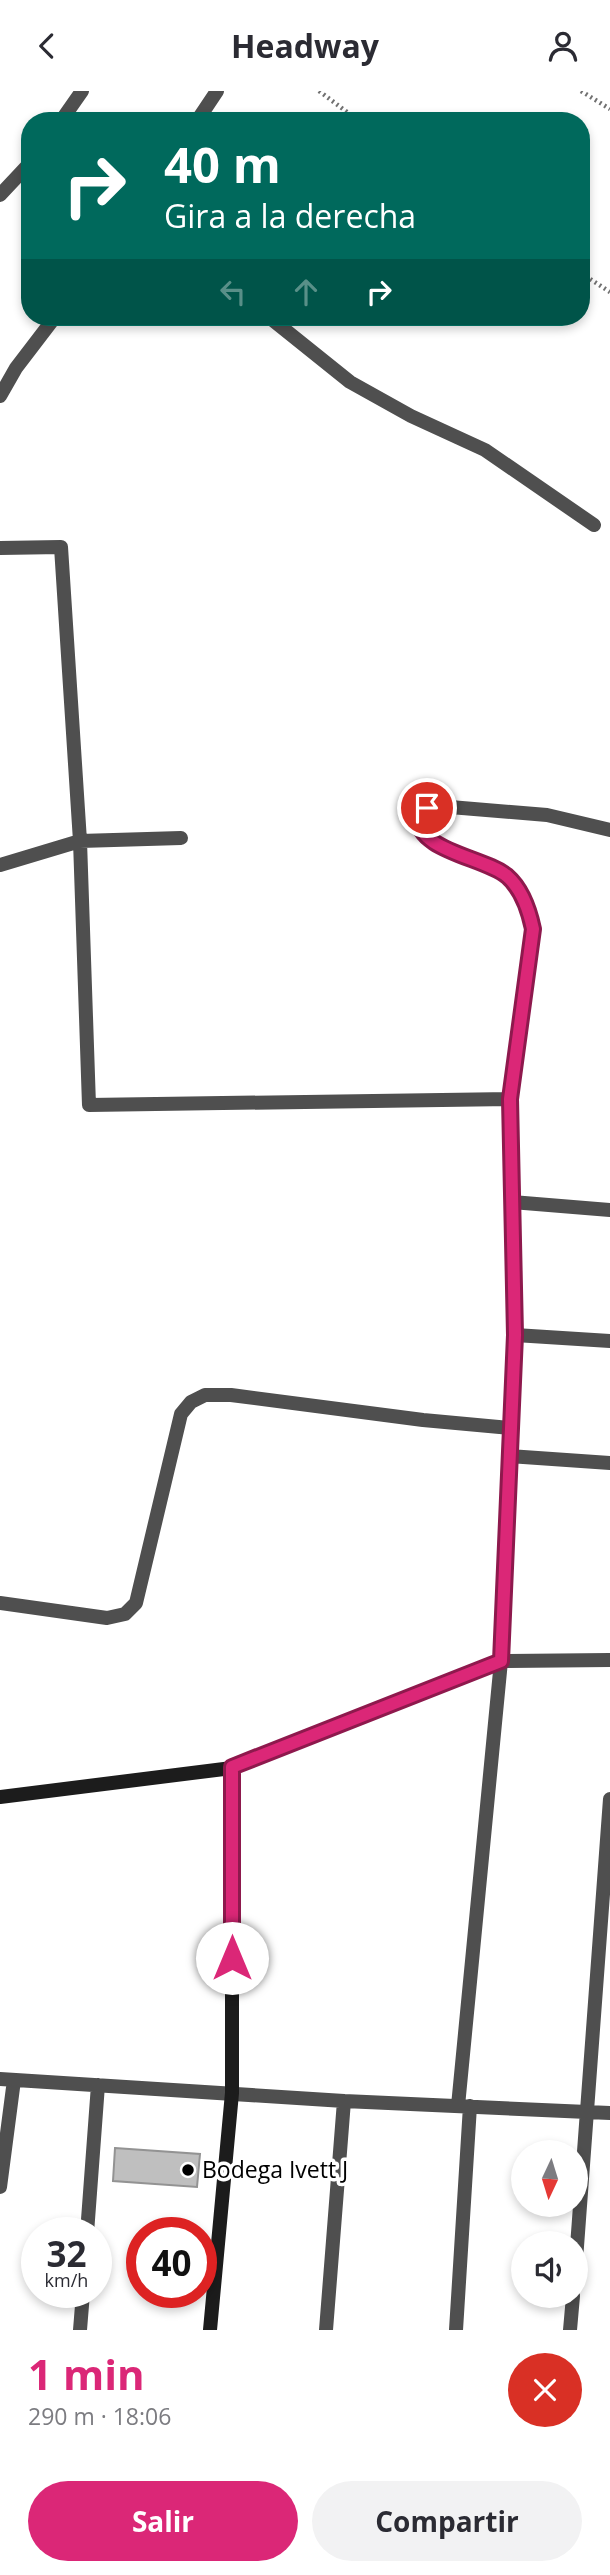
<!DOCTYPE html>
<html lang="es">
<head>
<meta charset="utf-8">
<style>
  body { margin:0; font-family:"Open Sans",sans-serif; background:#f2f2f3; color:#2b2b33; height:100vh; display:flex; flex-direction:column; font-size:26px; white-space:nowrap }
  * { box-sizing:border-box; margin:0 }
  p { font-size:23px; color:#7c7c81 }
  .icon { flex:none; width:38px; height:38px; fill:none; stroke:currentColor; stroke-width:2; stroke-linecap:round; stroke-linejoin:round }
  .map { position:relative; height:2239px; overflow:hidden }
  .details { display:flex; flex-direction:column; background:#fff; flex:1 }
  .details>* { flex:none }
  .guide { position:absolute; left:21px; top:21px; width:569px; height:214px; border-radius:28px; box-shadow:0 4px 10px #0003; background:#00695c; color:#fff; overflow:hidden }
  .needle { width:46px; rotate:184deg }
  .tools { position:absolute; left:511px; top:2049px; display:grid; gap:14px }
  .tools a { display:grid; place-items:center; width:77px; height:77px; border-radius:50%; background:#fff; box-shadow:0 4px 10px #0003; font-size:35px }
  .speed { position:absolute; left:21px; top:2126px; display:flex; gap:14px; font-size:35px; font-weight:700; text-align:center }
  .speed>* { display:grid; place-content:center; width:91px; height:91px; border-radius:50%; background:#fff; box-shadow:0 4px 10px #0003; line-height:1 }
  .speed small { font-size:18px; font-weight:400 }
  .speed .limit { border:10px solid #d22; background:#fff; color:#111 }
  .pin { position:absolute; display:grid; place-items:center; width:60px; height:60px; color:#fff; margin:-30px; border:4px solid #fff; border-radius:50%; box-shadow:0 2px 7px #0007 }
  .me { position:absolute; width:77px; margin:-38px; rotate:0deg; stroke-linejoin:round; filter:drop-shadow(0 0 5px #0008) }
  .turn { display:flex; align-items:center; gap:24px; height:147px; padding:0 28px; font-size:32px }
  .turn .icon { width:91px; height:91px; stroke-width:2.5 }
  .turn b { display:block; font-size:49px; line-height:60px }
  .lanes { display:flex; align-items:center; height:66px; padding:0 28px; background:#0003; justify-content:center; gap:35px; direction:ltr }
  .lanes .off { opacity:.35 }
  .round { display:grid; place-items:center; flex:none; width:74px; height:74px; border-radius:37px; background:#f2f2f3 }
  .headline { display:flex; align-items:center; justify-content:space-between; height:119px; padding:0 28px }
  h1 { font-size:42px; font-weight:700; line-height:52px; color:#db2777 }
  .primary-button { display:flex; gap:14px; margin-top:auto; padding:14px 28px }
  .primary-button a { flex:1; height:80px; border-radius:42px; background:#db2777; color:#fff; font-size:28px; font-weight:700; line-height:80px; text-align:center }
  .primary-button a+a { background:#f2f2f3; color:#2b2b33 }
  header { display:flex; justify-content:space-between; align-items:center; height:91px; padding:0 28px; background:#fff; font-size:32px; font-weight:700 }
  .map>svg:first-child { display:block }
  .building { fill:#bfbfbf; stroke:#939393; stroke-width:2 }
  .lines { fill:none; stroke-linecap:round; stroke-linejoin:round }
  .path { stroke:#717171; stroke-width:4.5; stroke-dasharray:2 3.5; stroke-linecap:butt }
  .street { stroke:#4f4f4f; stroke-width:14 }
  .secondary { stroke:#1c1c1c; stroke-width:14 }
  .route-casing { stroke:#8e194d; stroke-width:18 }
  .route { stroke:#db2777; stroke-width:12 }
  .poi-dot { fill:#000; stroke:#fff; stroke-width:2.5 }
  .labels { text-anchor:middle; stroke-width:7; stroke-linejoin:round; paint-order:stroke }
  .poi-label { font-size:23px; fill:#000; stroke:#fff; text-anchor:start }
</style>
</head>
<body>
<header><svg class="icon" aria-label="back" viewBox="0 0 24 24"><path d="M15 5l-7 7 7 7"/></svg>Headway<svg class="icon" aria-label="person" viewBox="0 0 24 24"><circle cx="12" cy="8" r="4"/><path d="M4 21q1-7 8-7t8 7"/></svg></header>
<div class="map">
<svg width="610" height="2239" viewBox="0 0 610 2239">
  <rect width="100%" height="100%" fill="#fff"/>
  <!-- building -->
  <path class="building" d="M115 2057 200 2063 197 2096 113 2090Z"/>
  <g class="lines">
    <!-- path -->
    <path class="path" d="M319 0 359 30
      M581 0 610 18
      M581 182 610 201"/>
    <!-- street -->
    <path class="street" d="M61 30 82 0
      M197 30 217 0
      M0 104 30 72
      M269 226 350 291 411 325 485 359 594 434
      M0 305 16 277 55 226
      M0 457 61 456 80 750 89 1014 510 1008
      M0 774 80 750 181 747
      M512 1111 610 1119
      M515 1244 610 1250
      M509 1365 610 1372
      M0 1512 107 1527 125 1523 136 1512 181 1323 191 1311 205 1304H231L423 1329 511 1337
      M232 1677 501 1570 610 1569
      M0 1988 344 2010 610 2022
      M458 2015 501 1570 515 1244 510 1008 533 838 529 819 519 800 506 784 426 747 419 737 418 724 427 717 450 716 547 724 610 739
      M0 2096 14 1989
      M87 2142 98 1994
      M576 2169 610 1708
      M80 2239 83 2202
      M326 2239 344 2010
      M456 2239 470 2015
      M570 2239 573 2205"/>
    <!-- secondary -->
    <path class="secondary" d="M0 1706 232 1677V2002L210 2239"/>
  </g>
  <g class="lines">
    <defs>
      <path id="route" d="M232 1867V1676L501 1570 515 1244 510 1008 533 838C529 819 522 798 507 785 484 766 415 760 418 724L427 717"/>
    </defs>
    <!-- route casing -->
    <use href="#route" class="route-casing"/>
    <!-- route -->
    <use href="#route" class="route"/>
  </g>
  <!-- markers -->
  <circle class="poi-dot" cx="188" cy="2079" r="7"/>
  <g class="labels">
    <!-- poi labels -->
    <g class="poi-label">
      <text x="202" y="2087">Bodega Ivett J</text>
    </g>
  </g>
</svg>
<div class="tools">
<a><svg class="needle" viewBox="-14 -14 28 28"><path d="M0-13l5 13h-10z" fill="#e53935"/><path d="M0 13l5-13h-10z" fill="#7c7c81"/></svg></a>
<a><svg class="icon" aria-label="sound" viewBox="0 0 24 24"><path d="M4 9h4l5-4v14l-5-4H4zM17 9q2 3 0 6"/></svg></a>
</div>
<div class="speed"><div>32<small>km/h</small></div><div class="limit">40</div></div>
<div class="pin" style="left:427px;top:717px;background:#d93025"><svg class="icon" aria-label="arrive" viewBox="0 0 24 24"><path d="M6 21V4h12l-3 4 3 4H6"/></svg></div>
<svg class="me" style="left:232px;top:1867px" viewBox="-20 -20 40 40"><circle r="19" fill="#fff"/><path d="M0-13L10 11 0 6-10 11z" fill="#db2777"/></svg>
<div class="guide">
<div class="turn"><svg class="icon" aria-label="right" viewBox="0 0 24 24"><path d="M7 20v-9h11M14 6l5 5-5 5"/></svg><div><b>40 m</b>Gira a la derecha</div></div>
<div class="lanes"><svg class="icon off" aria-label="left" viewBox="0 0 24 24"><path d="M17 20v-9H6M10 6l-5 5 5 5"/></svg><svg class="icon off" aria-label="ahead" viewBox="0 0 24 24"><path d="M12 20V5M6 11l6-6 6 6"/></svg><svg class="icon" aria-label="right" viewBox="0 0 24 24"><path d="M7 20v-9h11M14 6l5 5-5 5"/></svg></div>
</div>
</div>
<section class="details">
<div class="headline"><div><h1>1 min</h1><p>290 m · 18:06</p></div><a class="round" style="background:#d93025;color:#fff"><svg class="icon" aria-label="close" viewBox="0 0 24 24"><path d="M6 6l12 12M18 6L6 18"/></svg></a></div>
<div class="primary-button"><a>Salir</a><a>Compartir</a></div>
</section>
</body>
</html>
